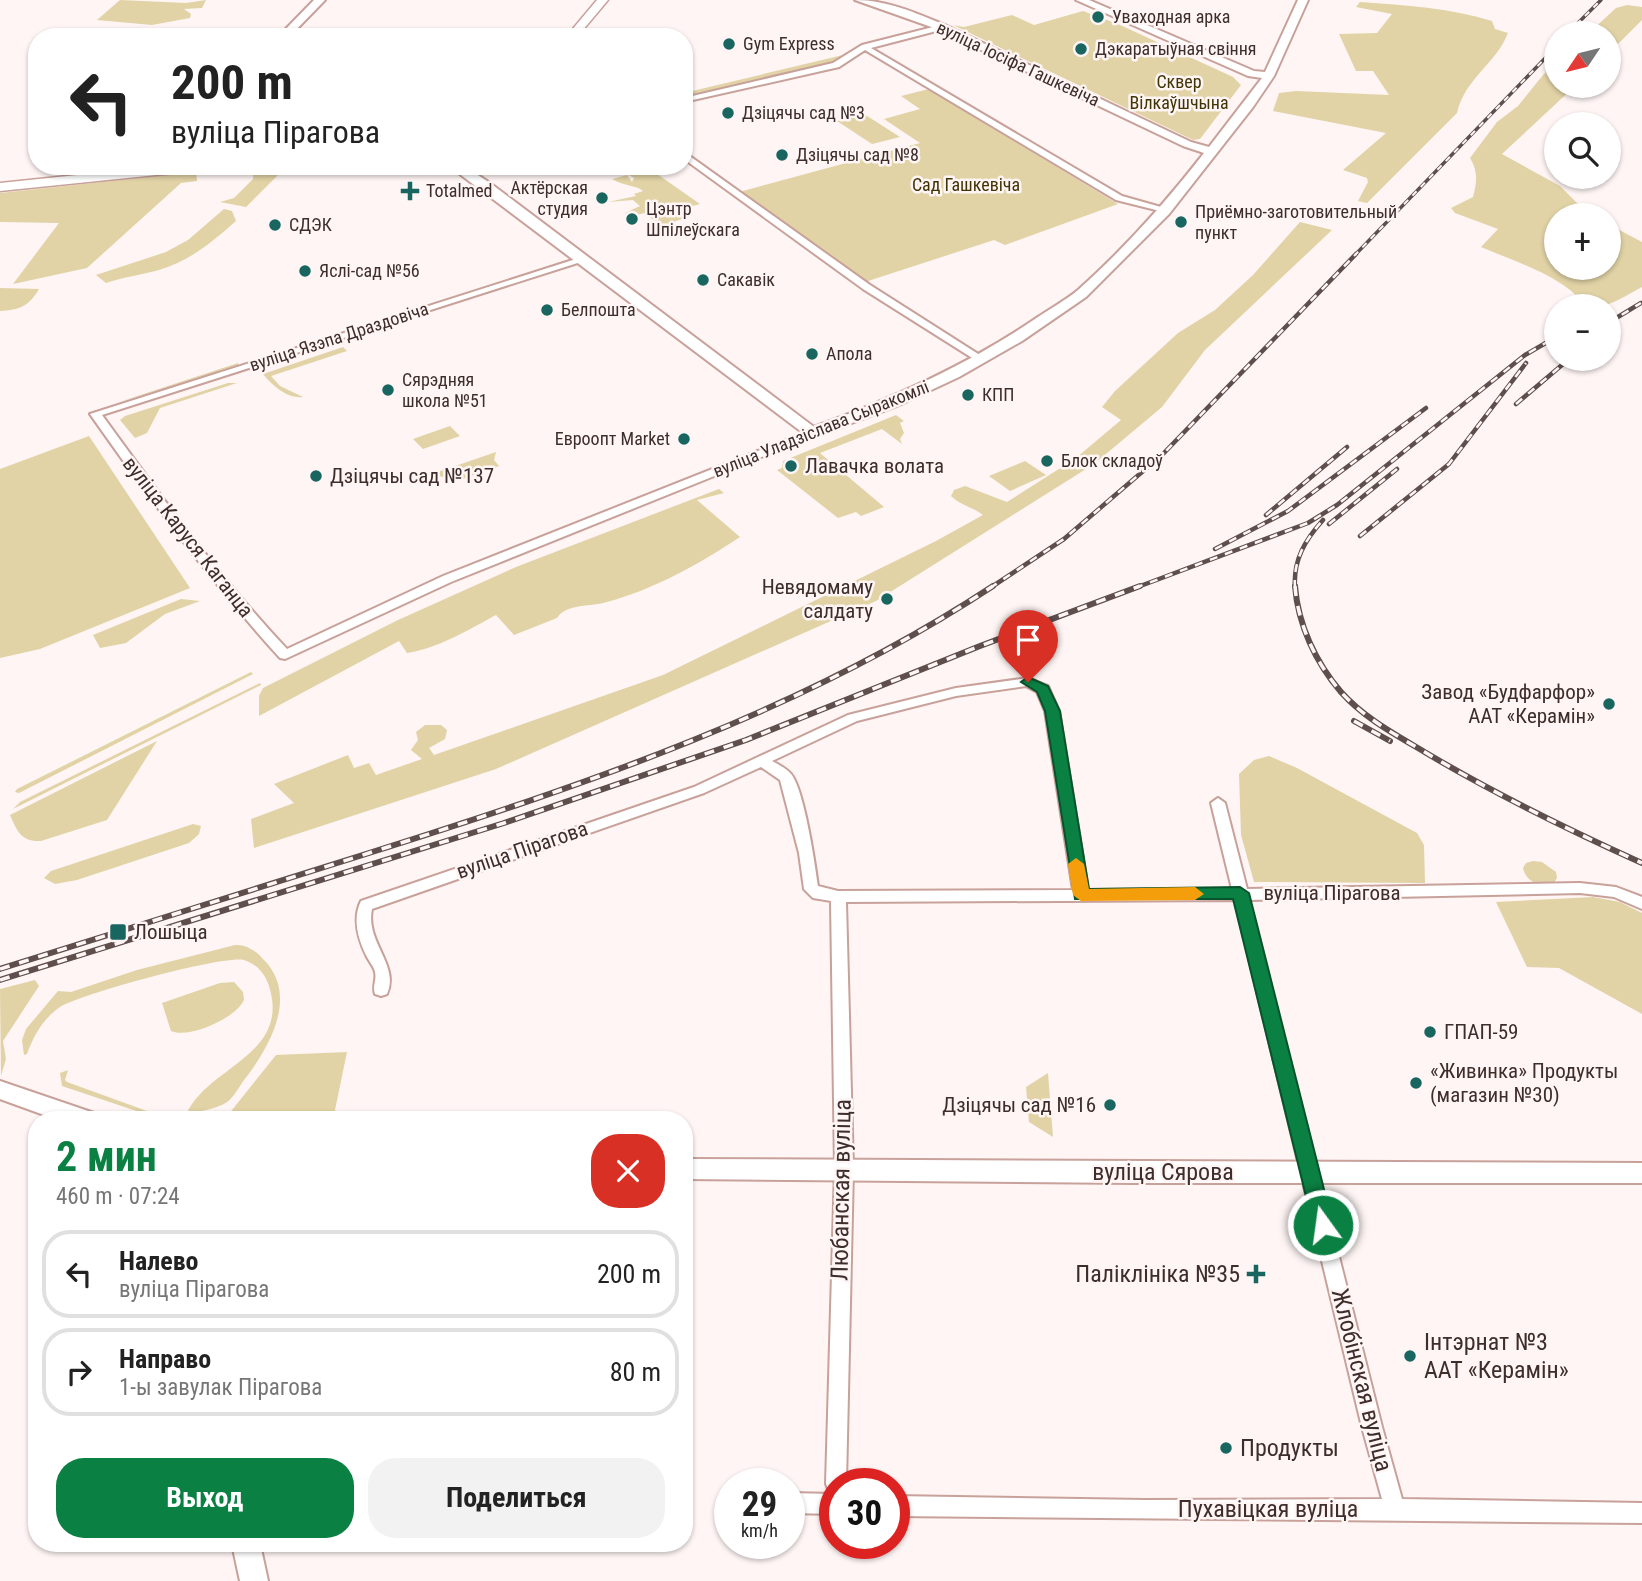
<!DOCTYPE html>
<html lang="ru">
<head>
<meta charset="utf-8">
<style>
  body { margin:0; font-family:"Roboto Condensed",sans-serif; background:#f2f2f2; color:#222; height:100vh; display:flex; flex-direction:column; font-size:26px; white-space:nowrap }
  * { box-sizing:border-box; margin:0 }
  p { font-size:23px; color:#767676 }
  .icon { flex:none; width:38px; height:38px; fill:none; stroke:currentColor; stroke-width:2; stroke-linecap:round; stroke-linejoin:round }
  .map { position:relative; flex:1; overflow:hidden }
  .details { position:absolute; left:28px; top:1111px; width:665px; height:441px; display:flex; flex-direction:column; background:#fff; border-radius:28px; box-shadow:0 2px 5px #0004 }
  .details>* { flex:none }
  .top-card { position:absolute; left:28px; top:28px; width:665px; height:147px; border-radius:28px; box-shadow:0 2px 5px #0004; background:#fff; color:#222; overflow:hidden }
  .needle { width:46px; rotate:235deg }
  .controls { position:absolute; left:1544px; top:21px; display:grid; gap:14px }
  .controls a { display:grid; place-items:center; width:77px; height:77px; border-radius:50%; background:#fff; box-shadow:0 2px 5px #0004; font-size:35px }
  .speed { position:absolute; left:714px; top:1468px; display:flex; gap:14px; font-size:35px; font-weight:700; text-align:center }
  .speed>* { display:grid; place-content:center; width:91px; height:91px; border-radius:50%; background:#fff; box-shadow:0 2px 5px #0004; line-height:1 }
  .speed small { font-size:18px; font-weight:400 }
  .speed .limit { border:10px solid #d22; background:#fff; color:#111 }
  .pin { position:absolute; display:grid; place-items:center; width:60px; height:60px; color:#fff; margin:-72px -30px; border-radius:50% 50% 50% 0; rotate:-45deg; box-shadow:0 0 7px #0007 }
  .pin .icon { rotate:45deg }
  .me { position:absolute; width:77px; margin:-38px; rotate:346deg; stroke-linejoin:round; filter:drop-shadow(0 0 5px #0008) }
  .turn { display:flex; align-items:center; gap:24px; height:147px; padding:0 28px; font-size:32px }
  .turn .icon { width:91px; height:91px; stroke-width:2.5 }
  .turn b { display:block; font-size:49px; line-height:60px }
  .round { display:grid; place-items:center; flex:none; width:74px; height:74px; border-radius:28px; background:#f2f2f2 }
  .summary { display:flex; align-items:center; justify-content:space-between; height:119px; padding:0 28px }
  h1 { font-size:42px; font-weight:700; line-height:52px; color:#0b8043 }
  .action { display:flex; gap:14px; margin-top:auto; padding:14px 28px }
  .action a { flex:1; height:80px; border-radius:28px; background:#0b8043; color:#fff; font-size:28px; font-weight:700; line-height:80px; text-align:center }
  .action a+a { background:#f2f2f2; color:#222 }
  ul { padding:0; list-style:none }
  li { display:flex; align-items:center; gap:21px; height:88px; margin:0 14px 10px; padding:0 14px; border:4px solid #e0e0e0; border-radius:28px }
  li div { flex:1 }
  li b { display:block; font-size:26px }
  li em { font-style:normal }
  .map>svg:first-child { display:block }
  .green { fill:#e1d3a6 }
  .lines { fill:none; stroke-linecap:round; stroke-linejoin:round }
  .street-casing { stroke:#c8a19a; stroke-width:4 }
  .secondary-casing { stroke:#c8a19a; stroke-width:4 }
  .primary-casing { stroke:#c8a19a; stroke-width:3 }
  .street { fill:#fff; fill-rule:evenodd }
  .secondary { fill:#fff; fill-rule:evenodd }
  .primary { fill:#fff; fill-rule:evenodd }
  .rail-far2-casing { stroke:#5e4f4d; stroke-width:3.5 }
  .rail-far1-casing { stroke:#5e4f4d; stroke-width:4.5 }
  .rail-casing { stroke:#5e4f4d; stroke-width:6 }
  .rail-far2 { stroke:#fef5f4; stroke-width:2; stroke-dasharray:6; stroke-linecap:butt }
  .rail-far1 { stroke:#fef5f4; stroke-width:2.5; stroke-dasharray:8; stroke-linecap:butt }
  .rail { stroke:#fef5f4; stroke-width:3.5; stroke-dasharray:10; stroke-linecap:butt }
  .route { fill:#0b8043; stroke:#07532c; stroke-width:2 }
  .slow { fill:#f59e0b }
  .poi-dot { fill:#196560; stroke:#fef5f4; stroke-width:2.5 }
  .labels { text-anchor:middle; stroke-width:5; stroke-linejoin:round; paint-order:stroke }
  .far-poi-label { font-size:18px; fill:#3e2e2b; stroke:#fef5f4; text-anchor:start }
  .far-street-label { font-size:18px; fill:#3e2e2b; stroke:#fef5f4 }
  .far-park-label { font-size:18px; fill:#413405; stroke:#fef5f4 }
  .poi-label { font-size:21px; fill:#3e2e2b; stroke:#fef5f4; text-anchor:start }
  .street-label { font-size:21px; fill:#3e2e2b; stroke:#fef5f4 }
  .near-street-label { font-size:24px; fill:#3e2e2b; stroke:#fef5f4 }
  .near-poi-label { font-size:24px; fill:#3e2e2b; stroke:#fef5f4; text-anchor:start }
</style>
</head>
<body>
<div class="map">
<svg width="1642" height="1581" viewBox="0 0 1642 1581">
  <rect width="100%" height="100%" fill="#fef5f4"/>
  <!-- green -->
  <path class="green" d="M120 0 186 3 206 0 202 8 184 9 191 14 190 18 152 25 97 20Z
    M1360 2C1406 5 1449 8 1492 21L1495 29 1508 33C1496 64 1465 78 1457 113L1367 203 1358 201 1368 182 1367 178 1343 170 1386 133 1273 111 1279 93 1296 91 1389 95 1373 71H1356L1339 34 1377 33 1392 14 1356 7Z
    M1627 5 1642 7V20L1608 54V33H1589L1616 8Z
    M1083 11 1118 24 1233 77 1241 85 1200 139 1193 140 953 25 964 27 1012 15 1034 25Z
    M843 55 837 63 684 98V93Z
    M1556 64V86H1575L1502 154 1560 186 1589 215H1556V268H1608V224L1642 242V287C1628 294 1608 309 1591 306 1580 304 1578 296 1570 290 1544 270 1511 260 1481 247L1498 229 1455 213 1451 208 1473 197C1477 182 1478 171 1470 158L1497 122 1518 106 1543 75Z
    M929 89 1118 204 1005 245 994 240 865 282 739 192 920 143 884 119 920 109 901 96Z
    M864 114 900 137 872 144 837 121Z
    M647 167 700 204 685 208 693 215 662 226 644 213 630 217 625 213 640 206 633 200 608 202 636 196 634 194 643 191C636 185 623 186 612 179L627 175 632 182 634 178 626 173Z
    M196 170 197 181 181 183 87 268 13 284 59 223 0 222V193L186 173 0 190Z
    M285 171 278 175 246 207 220 202 234 198 253 179V175Z
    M224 209 232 211 236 221C212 242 190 261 159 270 141 275 123 277 106 283L96 275 166 252 188 240Z
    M1300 222 1332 230 1205 350 1162 407 1094 464 876 601 496 769 254 848 251 819 294 803 274 784 348 755 354 768 369 763 376 775 422 759 411 750 418 740 416 732 425 725H441L447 730 445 739 429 748 434 755 663 675 936 541 983 515C973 507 960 505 951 496L954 490 965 486 1007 502 1076 458 1121 420 1102 407 1115 391 1178 333 1215 310 1253 275Z
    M0 288 39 289C29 306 20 310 0 311Z
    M343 347 347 351 271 376 280 386 303 397C287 399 272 385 263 374Z
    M238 363 239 366 231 369 116 403Z
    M228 383H237L160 408 147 433 135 438 120 420 125 416Z
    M896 415 904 421 900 423 904 433 900 439 902 444 882 429 820 453 884 507 861 516 856 512 838 518 777 470 782 468 783 461Z
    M450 426 460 436 423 449 413 439Z
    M89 436 190 588 40 649 0 658V469Z
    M496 452 494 460 499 466 457 481 432 474Z
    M1025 461 1046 475 1010 491 989 476Z
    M719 489 724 493 697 500 740 537C699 564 655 589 607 602 592 607 566 603 557 618L514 635 496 615C468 630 439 648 407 653L399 641 259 716V696L263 688 398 620 516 567Z
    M181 599 200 601 165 614 126 643 100 648 93 635Z
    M251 672 253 674 19 793 15 792 17 789Z
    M260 683 261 685 13 809 20 802Z
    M157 741 107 820 41 841C21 842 17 831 10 815Z
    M1269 756 1297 768 1417 833 1424 845 1425 883 1254 882 1241 835 1239 774 1254 760Z
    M193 824 201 826 199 834 189 843 77 880 55 884 44 878 51 871Z
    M1533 861 1542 862 1556 872 1557 878 1554 883C1541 887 1526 883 1523 868L1526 863Z
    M1593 897 1620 902 1642 913V1014L1559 968 1527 967 1496 902Z
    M235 945C246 944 256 951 263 959 300 995 269 1048 244 1080 239 1087 234 1097 227 1102 217 1109 198 1111 186 1115 207 1066 291 1056 269 986 265 974 257 964 244 960 223 955 81 994 60 1007 43 1019 34 1035 27 1054L24 1055 22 1040 26 1029 58 991 71 992 137 970Z
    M35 980 39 986 3 1041 6 1059 1 1076 0 989Z
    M234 982 243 992 244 1000C236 1018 189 1039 171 1031L162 1003 220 983Z
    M347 1052 334 1115 313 1120H224L276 1055Z
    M68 1070 65 1080 67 1082 158 1115 163 1120 62 1086 60 1073Z
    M1048 1073 1053 1137 1029 1122 1026 1087Z"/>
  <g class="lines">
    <defs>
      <path id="street" d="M941 25H944V29L871 48 1122 196 1168 209V213L1116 200 865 50 839 67 684 102V98L833 63 862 45Z
        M684 152 870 285 986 359 981 362 977 361 863 289 684 159Z
        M103 166H111L108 177 104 180 100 177Z
        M579 258 587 260 102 415C160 495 219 577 287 649L443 576 808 431H816V435L451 582 285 659 280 658C211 582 149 498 90 414Z
        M1028 678 1048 686 1059 711 1088 890 1232 889 1211 803 1218 798 1225 803 1247 889 1580 883 1616 887 1642 897V909L1614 897 1580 893 1249 900 1382 1427 1402 1499 1642 1503V1523L894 1516V1496L1145 1500 1382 1499 1362 1427 1235 900 846 902 853 1168 846 1484H835V1493L829 1491 826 1484 835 1168 831 901 813 898 804 889 799 853 780 780 761 767 704 793 372 909C365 942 400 965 387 994L381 996 375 994C372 986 377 980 375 972 374 967 369 961 367 957 358 939 352 919 361 901L694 787 848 715 956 688ZM1026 686 1037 692 1045 711 1073 890 838 891 818 886C815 864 804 789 791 774 786 768 779 765 772 761L857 721 956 696Z
        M789 1493 835 1494V1514L789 1513Z"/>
      <path id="secondary" d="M314 0H325L289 37H278Z
        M855 0C887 0 916 13 945 25L1191 142 1209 147 1262 78 1248 76 1076 0H1089L1254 71 1265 72 1298 0H1308L1274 76 1253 107 1169 214 1086 297 1022 341 959 377 897 406 812 438 807 436 449 166H464L490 183 814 427C893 398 968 365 1038 317 1051 308 1066 300 1078 290 1124 249 1166 202 1204 153L1183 146 937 29Z
        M0 1081 94 1113 98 1120H58L0 1099Z
        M684 1159 1642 1163V1183H1134L684 1179Z
        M232 1544H260L268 1581H240Z"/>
      <path id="primary" d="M597 0H608L577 37H566Z
        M164 166H211L205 170 0 191V183Z"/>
    </defs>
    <!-- street casing -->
    <use href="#street" class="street-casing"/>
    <!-- secondary casing -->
    <use href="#secondary" class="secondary-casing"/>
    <!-- primary casing -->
    <use href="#primary" class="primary-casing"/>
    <!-- street -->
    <use href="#street" class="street"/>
    <!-- secondary -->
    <use href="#secondary" class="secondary"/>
    <!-- primary -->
    <use href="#primary" class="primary"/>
    <defs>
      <path id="rail-far2" d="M1568 33 1601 0
        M1354 256 1556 47"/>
      <path id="rail-far1" d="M1608 323 1641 303
        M1516 404 1569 359
        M1266 515 1347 447
        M1329 524 1397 469
        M1360 536 1449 464 1526 363
        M1215 549 1288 511 1426 408
        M990 588 1064 539 1163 454 1356 254
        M1135 588 1308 523 1337 505 1525 355 1556 337
        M1295 588C1293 560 1305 540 1323 520"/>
      <path id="rail" d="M1295 586C1298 625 1316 663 1341 692 1365 719 1398 736 1428 754 1497 795 1569 830 1642 863
        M1354 721 1390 741
        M0 969C123 930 246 892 369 853 585 785 802 712 993 586
        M0 980 504 823 746 740 980 646 1140 586"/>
    </defs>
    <!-- rail-far2 casing -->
    <use href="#rail-far2" class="rail-far2-casing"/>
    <!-- rail-far1 casing -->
    <use href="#rail-far1" class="rail-far1-casing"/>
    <!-- rail casing -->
    <use href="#rail" class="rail-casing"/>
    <!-- rail-far2 -->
    <use href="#rail-far2" class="rail-far2"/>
    <!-- rail-far1 -->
    <use href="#rail-far1" class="rail-far1"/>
    <!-- rail -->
    <use href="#rail" class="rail"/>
  </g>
  <!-- route -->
  <path class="route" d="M1028 677 1048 686 1060 711 1089 889 1240 887 1249 893 1333 1225 1330 1231 1323 1234 1316 1231 1313 1225 1233 899H1075L1045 711 1037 692 1021 682Z"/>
  <!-- slow -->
  <path class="slow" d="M1076 858 1084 864 1089 889 1195 887 1204 894 1195 900 1081 901 1073 895 1068 864Z"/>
  <!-- markers -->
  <g class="poi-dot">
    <circle cx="1098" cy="17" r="7"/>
    <circle cx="729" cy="44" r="7"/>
    <circle cx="1081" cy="49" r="7"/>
    <circle cx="728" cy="113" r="7"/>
    <circle cx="782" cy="155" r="7"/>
    <path d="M406.5 180.5h7v7h7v7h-7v7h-7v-7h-7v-7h7z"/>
    <circle cx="602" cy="198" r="7"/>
    <circle cx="632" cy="219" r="7"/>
    <circle cx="1181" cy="222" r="7"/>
    <circle cx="275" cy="225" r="7"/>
    <circle cx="305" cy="271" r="7"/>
    <circle cx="703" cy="280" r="7"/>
    <circle cx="547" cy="310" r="7"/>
    <circle cx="812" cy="354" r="7"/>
    <circle cx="388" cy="390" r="7"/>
    <circle cx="968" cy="395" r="7"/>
    <circle cx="684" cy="439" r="7"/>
    <circle cx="1047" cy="461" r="7"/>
    <circle cx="791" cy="466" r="7"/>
    <circle cx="316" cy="476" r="7"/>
    <circle cx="887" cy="599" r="7"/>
    <circle cx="1609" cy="704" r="7"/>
    <rect x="109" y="923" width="18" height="18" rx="3.5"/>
    <circle cx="1430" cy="1032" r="7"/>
    <circle cx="1416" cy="1083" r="7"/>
    <circle cx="1110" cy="1105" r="7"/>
    <path d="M1252.5 1263.5h7v7h7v7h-7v7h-7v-7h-7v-7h7z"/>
    <circle cx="1410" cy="1356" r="7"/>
    <circle cx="1226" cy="1448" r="7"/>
  </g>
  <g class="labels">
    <!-- far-poi labels -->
    <g class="far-poi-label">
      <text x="1112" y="23">Уваходная арка</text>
      <text x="743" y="50">Gym Express</text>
      <text x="1095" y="55">Дэкаратыўная свіння</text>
      <text x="742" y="119">Дзіцячы сад №3</text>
      <text x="796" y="161">Дзіцячы сад №8</text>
      <text x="588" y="194" text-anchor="end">Актёрская<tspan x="588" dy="21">студия</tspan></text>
      <text x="426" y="197">Totalmed</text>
      <text x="646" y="215">Цэнтр<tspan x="646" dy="21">Шпілеўскага</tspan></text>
      <text x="1195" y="218">Приёмно-заготовительный<tspan x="1195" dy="21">пункт</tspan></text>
      <text x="289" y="231">СДЭК</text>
      <text x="319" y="277">Яслі-сад №56</text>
      <text x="717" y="286">Сакавік</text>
      <text x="561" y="316">Белпошта</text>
      <text x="826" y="360">Апола</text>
      <text x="402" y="386">Сярэдняя<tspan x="402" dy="21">школа №51</tspan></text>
      <text x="982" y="401">КПП</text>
      <text x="670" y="445" text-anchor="end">Евроопт Market</text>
      <text x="1061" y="467">Блок складоў</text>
    </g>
    <!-- far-street labels -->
    <g class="far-street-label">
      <text transform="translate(1018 64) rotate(25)" y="6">вуліца Іосіфа Гашкевіча</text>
      <text transform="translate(339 337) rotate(-18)" y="6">вуліца Язэпа Драздовіча</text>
      <text transform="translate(821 429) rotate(-22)" y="6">вуліца Уладзіслава Сыракомлі</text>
    </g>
    <!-- far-park labels -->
    <g class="far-park-label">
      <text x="1179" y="88">Сквер<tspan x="1179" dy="21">Вілкаўшчына</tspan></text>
      <text x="966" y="191">Сад Гашкевіча</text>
    </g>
    <!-- poi labels -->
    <g class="poi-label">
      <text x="805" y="473">Лавачка волата</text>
      <text x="330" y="483">Дзіцячы сад №137</text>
      <text x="873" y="594" text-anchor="end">Невядомаму<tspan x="873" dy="24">салдату</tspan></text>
      <text x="1595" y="699" text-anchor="end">Завод «Будфарфор»<tspan x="1595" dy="24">ААТ «Керамін»</tspan></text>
      <text x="134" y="939">Лошыца</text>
      <text x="1444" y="1039">ГПАП-59</text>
      <text x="1430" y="1078">«Живинка» Продукты<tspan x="1430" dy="24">(магазин №30)</tspan></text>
      <text x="1096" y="1112" text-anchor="end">Дзіцячы сад №16</text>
    </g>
    <!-- street labels -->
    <g class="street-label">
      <text transform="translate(188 537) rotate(52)" y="7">вуліца Каруся Каганца</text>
      <text transform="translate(522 850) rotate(-19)" y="7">вуліца Пірагова</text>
      <text x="1332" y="900">вуліца Пірагова</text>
    </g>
    <!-- near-street labels -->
    <g class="near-street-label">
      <text x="1163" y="1180">вуліца Сярова</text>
      <text transform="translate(841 1190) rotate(-89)" y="8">Любанская вуліца</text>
      <text transform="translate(1362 1380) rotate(76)" y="8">Жлобінская вуліца</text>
      <text x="1268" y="1517">Пухавіцкая вуліца</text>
    </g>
    <!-- near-poi labels -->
    <g class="near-poi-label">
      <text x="1240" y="1282" text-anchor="end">Паліклініка №35</text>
      <text x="1424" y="1350">Інтэрнат №3<tspan x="1424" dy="28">ААТ «Керамін»</tspan></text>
      <text x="1240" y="1456">Продукты</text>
    </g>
  </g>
</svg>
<div class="controls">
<a><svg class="needle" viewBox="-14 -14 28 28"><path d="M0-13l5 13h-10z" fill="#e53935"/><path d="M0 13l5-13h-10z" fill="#767676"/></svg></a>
<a><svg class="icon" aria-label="search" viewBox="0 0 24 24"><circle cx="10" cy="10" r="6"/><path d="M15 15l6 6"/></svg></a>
<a>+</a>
<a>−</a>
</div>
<div class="speed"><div>29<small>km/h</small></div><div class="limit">30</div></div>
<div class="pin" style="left:1028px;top:682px;background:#d93025"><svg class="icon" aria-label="arrive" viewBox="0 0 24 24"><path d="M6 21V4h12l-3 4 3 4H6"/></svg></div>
<svg class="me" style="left:1323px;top:1225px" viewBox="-20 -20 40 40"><circle r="17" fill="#0b8043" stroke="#fff" stroke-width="3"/><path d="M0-11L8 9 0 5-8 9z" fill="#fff"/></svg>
<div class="top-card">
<div class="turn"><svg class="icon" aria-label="left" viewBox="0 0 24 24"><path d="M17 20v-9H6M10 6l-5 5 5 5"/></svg><div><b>200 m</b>вуліца Пірагова</div></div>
</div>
<section class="details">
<div class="summary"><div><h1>2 мин</h1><p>460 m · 07:24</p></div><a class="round" style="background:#d93025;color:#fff"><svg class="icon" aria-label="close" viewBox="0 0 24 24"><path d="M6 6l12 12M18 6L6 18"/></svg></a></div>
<ul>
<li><svg class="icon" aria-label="left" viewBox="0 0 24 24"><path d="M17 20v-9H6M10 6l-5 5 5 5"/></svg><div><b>Налево</b><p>вуліца Пірагова</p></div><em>200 m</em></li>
<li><svg class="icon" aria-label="right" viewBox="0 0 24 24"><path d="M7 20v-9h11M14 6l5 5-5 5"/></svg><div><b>Направо</b><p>1-ы завулак Пірагова</p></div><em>80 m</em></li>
</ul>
<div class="action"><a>Выход</a><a>Поделиться</a></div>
</section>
</div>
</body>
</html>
